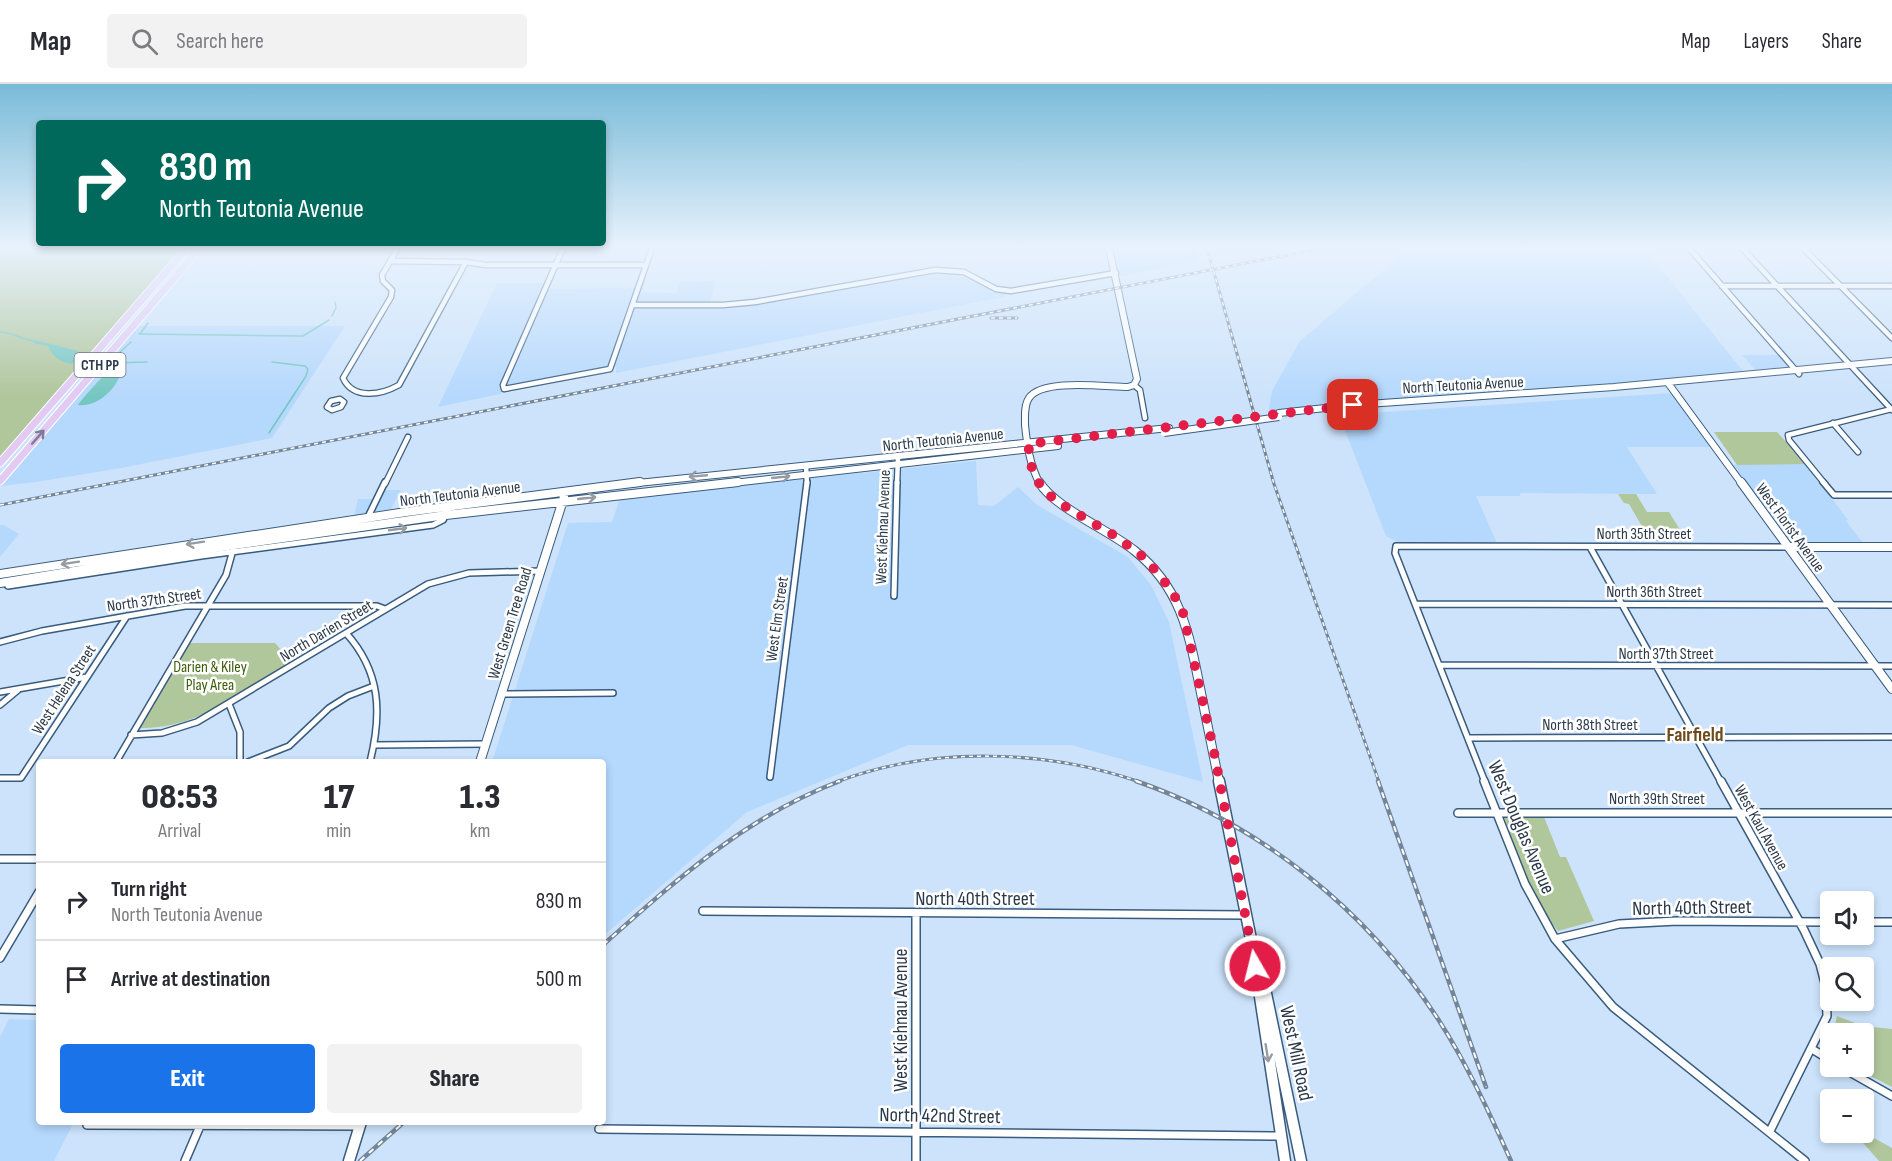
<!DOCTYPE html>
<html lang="en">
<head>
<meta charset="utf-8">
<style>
  body { margin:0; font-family:"Sofia Sans Condensed",sans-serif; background:#f2f2f3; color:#2b2b33; height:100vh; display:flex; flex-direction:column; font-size:22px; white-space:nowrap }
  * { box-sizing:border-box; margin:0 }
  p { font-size:20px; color:#7c7c81 }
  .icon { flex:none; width:33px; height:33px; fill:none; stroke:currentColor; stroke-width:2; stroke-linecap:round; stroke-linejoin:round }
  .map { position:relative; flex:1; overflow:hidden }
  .details { position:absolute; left:36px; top:675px; width:570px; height:366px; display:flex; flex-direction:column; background:#fff; border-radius:6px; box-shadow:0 3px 9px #0003 }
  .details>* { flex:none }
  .banner { position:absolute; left:36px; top:36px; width:570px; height:126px; border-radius:6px; box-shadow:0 3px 9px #0003; background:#00695c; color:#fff; overflow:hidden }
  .buttons { position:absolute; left:1820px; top:807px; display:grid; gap:12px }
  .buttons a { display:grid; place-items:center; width:54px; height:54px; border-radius:6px; background:#fff; box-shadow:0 3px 9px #0003; font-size:30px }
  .pin { position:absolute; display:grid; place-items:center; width:51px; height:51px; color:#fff; margin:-26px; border-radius:12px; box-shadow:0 3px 9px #0006 }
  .me { position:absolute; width:66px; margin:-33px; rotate:352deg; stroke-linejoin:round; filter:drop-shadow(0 0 4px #0008) }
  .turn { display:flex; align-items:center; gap:21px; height:126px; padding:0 24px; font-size:27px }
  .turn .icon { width:78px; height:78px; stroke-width:2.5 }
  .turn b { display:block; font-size:42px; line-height:51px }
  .eta { display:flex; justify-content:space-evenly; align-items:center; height:102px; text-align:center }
  .eta b { font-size:36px; font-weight:800; line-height:42px }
  .button { display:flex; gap:12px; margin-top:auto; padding:12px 24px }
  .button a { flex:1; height:69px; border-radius:6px; background:#1a73e8; color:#fff; font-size:24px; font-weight:800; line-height:69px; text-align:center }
  .button a+a { background:#f2f2f3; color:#2b2b33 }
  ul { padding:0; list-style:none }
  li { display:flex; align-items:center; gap:18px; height:78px; padding:0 24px; border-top:2px solid #e1e1e2 }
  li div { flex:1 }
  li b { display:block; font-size:22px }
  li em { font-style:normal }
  header { display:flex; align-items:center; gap:36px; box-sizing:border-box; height:84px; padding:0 30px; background:#fff; border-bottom:2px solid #e1e1e2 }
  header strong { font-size:28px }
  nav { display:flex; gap:33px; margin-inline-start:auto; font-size:21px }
  .search { width:420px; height:54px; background:#f2f2f3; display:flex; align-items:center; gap:15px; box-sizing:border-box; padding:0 21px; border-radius:6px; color:#7c7c81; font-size:22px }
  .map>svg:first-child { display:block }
  .built { fill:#b5d8fd }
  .green { fill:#b0c69b }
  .water { fill:#74c6c0 }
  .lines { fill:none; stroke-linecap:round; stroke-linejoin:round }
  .stream { stroke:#74c6c0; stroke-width:1.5 }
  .street-far2-casing { stroke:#395b7d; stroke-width:7 }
  .street-far1-casing { stroke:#395b7d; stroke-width:8 }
  .street-casing { stroke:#395b7d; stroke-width:10 }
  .secondary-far2-casing { stroke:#395b7d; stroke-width:8 }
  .secondary-far1-casing { stroke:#395b7d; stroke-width:10 }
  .secondary-casing { stroke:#395b7d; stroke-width:13 }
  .primary-casing { stroke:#fff; stroke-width:9 }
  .street-far2 { stroke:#fff; stroke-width:4.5 }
  .street-far1 { stroke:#fff; stroke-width:5 }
  .street { stroke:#fff; stroke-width:7 }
  .secondary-far2 { stroke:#fff; stroke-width:6 }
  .secondary-far1 { stroke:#fff; stroke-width:8 }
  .secondary { stroke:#fff; stroke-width:10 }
  .primary { stroke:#e2caf3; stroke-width:7 }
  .rail-far1-casing { stroke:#738599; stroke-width:3 }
  .rail-casing { stroke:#738599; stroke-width:4.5 }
  .rail-far1 { stroke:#fff; stroke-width:1.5; stroke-dasharray:4; stroke-linecap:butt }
  .rail { stroke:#fff; stroke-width:2; stroke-dasharray:6; stroke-linecap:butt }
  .secondary-bridge-casing { stroke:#395b7d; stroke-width:8; stroke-linecap:butt }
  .secondary-bridge { stroke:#fff; stroke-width:6 }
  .oneway { stroke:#7d7b96 }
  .oneway2 { stroke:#959ca4 }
  .route { stroke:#e11d48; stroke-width:10; stroke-dasharray:0 18 }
  .labels { text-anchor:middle; stroke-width:5; stroke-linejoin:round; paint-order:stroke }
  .shield { fill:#fff; stroke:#6b7580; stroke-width:1.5 }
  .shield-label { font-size:15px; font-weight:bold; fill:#2b3a4a }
  .street-label { font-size:16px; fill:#2b3a4a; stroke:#fff }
  .park-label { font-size:16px; fill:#3c5c0a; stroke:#fff }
  .quarter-label { font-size:20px; font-weight:bold; fill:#6e4919; stroke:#fff }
  .near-street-label { font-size:20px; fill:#2b3a4a; stroke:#fff }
</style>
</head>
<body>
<header>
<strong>Map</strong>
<div class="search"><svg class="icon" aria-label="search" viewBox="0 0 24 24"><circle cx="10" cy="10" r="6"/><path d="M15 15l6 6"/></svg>Search here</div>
<nav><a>Map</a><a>Layers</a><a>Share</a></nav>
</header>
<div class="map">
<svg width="1892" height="1077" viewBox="0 0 1892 1077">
  <rect width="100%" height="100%" fill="#cce3fb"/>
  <!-- built -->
  <path class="built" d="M1116 164H1196L1199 176 1121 192Z
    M1413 164H1644L1747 292 1315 324 1268 331 1272 307 1300 257 1400 172Z
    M945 188 970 193 993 206 1007 210 1003 213 616 289V283H607L603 285 509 302 500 310 438 323 497 199H544L542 205 635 204 634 208 676 209 680 198 715 197 709 224H722L760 220Z
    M133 242H345L272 354 121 384 36 398 0 402V397Z
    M1742 271H1781L1795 286 1759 290Z
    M1672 309 1710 363H1627L1657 410 1521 409 1519 412H1476L1497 459H1400L1386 452 1339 331Z
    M976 377 978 421 994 422 1018 403 1037 421 1128 473 1151 501 1169 538 1203 698 1071 661H908L747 728 603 852V678H492L568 439 612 438 620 414Z
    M1806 380 1848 436 1846 437 1866 463H1789L1729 381Z
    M378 406H401L391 425 354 432 358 415H373Z
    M0 441H4L19 450 0 473Z
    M9 935 39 936V1038H74L54 1077H0V953Z"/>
  <!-- green -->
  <path class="green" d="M0 164H184L0 374Z
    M1714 348H1777L1806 380 1737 381Z
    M1618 410H1636L1647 428H1669L1687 457H1646L1645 453 1647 451 1629 420 1624 419Z
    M190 559H275L292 578C244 607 198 645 140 644Z
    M1504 733H1544L1560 773H1566L1594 837 1558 847C1531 814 1519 772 1504 733Z
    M1837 932 1863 942 1892 945V1003L1853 983 1863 982V950L1833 949Z
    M1863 1048 1892 1064V1077H1879L1857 1052 1859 1049Z"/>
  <!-- water -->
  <path class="water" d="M35 256 78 267 81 269 79 276 71 280C59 276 54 275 48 262L33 259Z
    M111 285 116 286 120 292C113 308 96 323 78 321 81 316 107 287 111 285Z"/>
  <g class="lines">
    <!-- stream -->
    <path class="stream" d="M332 232 336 224 335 218
      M0 248C13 248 22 256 35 257
      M139 250 303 252 329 236
      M140 250 148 239
      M117 271 131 258
      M107 279 147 278
      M269 349 306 292 308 285 305 282 272 278"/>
    <defs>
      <path id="street-far2" d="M398 164 382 191 383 197 392 206 391 213 343 294C353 316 381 311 399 301L466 178
        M563 164 503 301 504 305 610 285 652 164
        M1689 164 1799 290
        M1742 164 1892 326
        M1803 164 1892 254
        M390 177 466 178 486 181H646
        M1722 202H1892
        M632 221H723L755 218 935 186 964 188 996 205 1011 207 1116 189
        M1134 301 1140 306 1145 334
        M340 315 344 318 341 323 332 326 327 323 331 317Z
        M1833 339 1858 368
        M806 382 807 400
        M385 400 408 353
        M897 400 898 374
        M1825 400 1789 356 1788 351 1892 325"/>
      <path id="street-far1" d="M1823 398 1834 411H1892
        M367 435 385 398
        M1590 463 1721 698
        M10 498 8 502 201 472 433 441 443 436 450 423
        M894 512 897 398
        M1416 520 1892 521
        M346 549C381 588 382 629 370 678
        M0 558 42 547 185 522H377L385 525
        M1439 581 1892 582
        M0 608 87 593
        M503 610 613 609
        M229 620 240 648V678
        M0 621 18 606
        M131 651 162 649 197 638 428 500 469 489 541 487
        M1468 654 1892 653
        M375 661 486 660
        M116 678 226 491 233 466
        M248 678 289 662 329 624 348 612 374 602
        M770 693 807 398
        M0 694H21L127 532
        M1485 698 1395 469 1396 462 1789 463"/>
      <path id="street" d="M1484 697 1525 800 1555 855 1613 923 1805 1077
        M1721 697 1804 846 1820 880 1826 903 1827 932 1770 1047
        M1458 729H1892
        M0 775H39
        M703 827 1246 831
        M916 830V1077
        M1863 838H1892
        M1555 855 1619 840 1677 837 1830 838
        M0 874 39 808
        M0 925 39 926
        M1812 965 1830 976
        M1839 982 1892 1012
        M87 1041 360 1042
        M599 1045 1280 1052
        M185 1077 200 1042"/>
      <path id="secondary-far2" d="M1668 299 1742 400
        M1279 329 1353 321 1614 303 1892 277
        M628 400 1169 344
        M724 400 1058 362
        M1040 400C1030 382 1027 361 1025 341 1025 333 1024 321 1029 314 1042 294 1106 303 1128 303L1134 301 1137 295 1109 164"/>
      <path id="secondary-far1" d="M1039 398C1056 425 1108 445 1135 467 1181 504 1189 549 1200 604 1206 635 1213 667 1219 698
        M1741 398 1892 605
        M1789 463H1892
        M0 490 406 428 640 398
        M0 499 234 461 446 431 738 398
        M480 678 564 413"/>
      <path id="secondary" d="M1219 697 1254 870 1263 895 1301 1077
        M1255 880 1285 1077
        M349 1077 361 1038"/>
      <path id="primary" d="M0 379 187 164
        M0 397 200 164"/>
    </defs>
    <!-- street-far2 casing -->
    <use href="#street-far2" class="street-far2-casing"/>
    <!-- street-far1 casing -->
    <use href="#street-far1" class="street-far1-casing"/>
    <!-- street casing -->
    <use href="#street" class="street-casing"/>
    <!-- secondary-far2 casing -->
    <use href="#secondary-far2" class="secondary-far2-casing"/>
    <!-- secondary-far1 casing -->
    <use href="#secondary-far1" class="secondary-far1-casing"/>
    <!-- secondary casing -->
    <use href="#secondary" class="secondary-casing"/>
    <!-- primary casing -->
    <use href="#primary" class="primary-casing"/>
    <!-- street-far2 -->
    <use href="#street-far2" class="street-far2"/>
    <!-- street-far1 -->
    <use href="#street-far1" class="street-far1"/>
    <!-- street -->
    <use href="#street" class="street"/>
    <!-- secondary-far2 -->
    <use href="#secondary-far2" class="secondary-far2"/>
    <!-- secondary-far1 -->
    <use href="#secondary-far1" class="secondary-far1"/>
    <!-- secondary -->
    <use href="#secondary" class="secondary"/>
    <!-- primary -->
    <use href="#primary" class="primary"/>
    <defs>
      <path id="rail-far1" d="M1207 164 1274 400 1379 698
        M991 234H1017
        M0 421 1324 164
        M836 698C932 662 1044 665 1140 698"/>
      <path id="rail" d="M1136 697C1260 740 1366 825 1438 935 1467 980 1489 1028 1511 1077
        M1378 697 1486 1003
        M603 861C676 796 747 732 840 697
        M360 1077 404 1038"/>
    </defs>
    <!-- rail-far1 casing -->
    <use href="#rail-far1" class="rail-far1-casing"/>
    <!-- rail casing -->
    <use href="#rail" class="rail-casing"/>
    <!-- rail-far1 -->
    <use href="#rail-far1" class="rail-far1"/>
    <!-- rail -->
    <use href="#rail" class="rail"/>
    <defs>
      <path id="secondary-bridge" d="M1164 349 1279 333"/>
    </defs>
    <!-- secondary-bridge casing -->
    <use href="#secondary-bridge" class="secondary-bridge-casing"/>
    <!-- secondary-bridge -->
    <use href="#secondary-bridge" class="secondary-bridge"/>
  </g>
  <!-- one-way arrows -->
  <defs><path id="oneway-shaft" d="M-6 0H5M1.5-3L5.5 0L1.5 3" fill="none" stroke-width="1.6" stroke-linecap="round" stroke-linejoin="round" transform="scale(1.5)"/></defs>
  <use class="oneway" href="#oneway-shaft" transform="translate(38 353) rotate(-49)"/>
  <g class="oneway2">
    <use href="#oneway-shaft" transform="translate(698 392) rotate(175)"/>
    <use href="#oneway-shaft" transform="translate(781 393) rotate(-6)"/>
    <use href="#oneway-shaft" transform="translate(587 414) rotate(-6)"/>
    <use href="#oneway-shaft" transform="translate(398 445) rotate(-8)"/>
    <use href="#oneway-shaft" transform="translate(195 459) rotate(171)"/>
    <use href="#oneway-shaft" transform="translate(70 479) rotate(171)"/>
    <use href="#oneway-shaft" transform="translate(1267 969) rotate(81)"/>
  </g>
  <!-- sky -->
  <linearGradient id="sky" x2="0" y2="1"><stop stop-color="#79bbd8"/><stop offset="0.52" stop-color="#e8f2fd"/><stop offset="1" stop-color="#e8f2fd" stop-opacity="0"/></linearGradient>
  <rect width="1892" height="314" fill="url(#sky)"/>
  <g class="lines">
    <!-- route -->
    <path class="route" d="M1255 882 1213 663 1183 529 1172 507 1146 475 1115 452 1056 417 1041 403 1032 385 1028 360 1353 321"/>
  </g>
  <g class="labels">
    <!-- shield labels -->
    <rect class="shield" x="74.5" y="269" width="51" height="24" rx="4.5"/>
    <g class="shield-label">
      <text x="100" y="286">CTH PP</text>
    </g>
    <!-- street labels -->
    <g class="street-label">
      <text transform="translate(1463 300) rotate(-3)" y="6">North Teutonia Avenue</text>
      <text transform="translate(943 355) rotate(-6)" y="6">North Teutonia Avenue</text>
      <text transform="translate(460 409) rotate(-7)" y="6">North Teutonia Avenue</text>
      <text transform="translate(882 443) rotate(-88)" y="6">West Kiehnau Avenue</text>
      <text transform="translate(1791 443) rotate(54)" y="6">West Florist Avenue</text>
      <text x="1644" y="455">North 35th Street</text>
      <text x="1654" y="513">North 36th Street</text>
      <text transform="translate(154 515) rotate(-8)" y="6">North 37th Street</text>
      <text transform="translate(776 535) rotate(-82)" y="6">West Elm Street</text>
      <text transform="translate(509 539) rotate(-73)" y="6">West Green Tree Road</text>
      <text transform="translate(326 546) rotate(-31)" y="6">North Darien Street</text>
      <text x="1666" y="575">North 37th Street</text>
      <text transform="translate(63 605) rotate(-57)" y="6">West Helena Street</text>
      <text x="1590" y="646">North 38th Street</text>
      <text x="1657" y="720">North 39th Street</text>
      <text transform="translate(1762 743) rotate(61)" y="6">West Kaul Avenue</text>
    </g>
    <!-- park labels -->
    <g class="park-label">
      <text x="210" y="588">Darien &amp; Kiley<tspan x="210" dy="18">Play Area</tspan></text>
    </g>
    <!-- quarter labels -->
    <g class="quarter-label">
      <text x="1695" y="657">Fairfield</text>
    </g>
    <!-- near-street labels -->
    <g class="near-street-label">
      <text transform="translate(1522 743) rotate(67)" y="7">West Douglas Avenue</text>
      <text x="975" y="821">North 40th Street</text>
      <text transform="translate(1692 823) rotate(-1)" y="7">North 40th Street</text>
      <text transform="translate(900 936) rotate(-90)" y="7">West Kiehnau Avenue</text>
      <text transform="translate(1297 969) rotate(78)" y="7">West Mill Road</text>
      <text transform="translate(940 1031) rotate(1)" y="7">North 42nd Street</text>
    </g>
  </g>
</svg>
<div class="buttons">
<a><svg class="icon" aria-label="sound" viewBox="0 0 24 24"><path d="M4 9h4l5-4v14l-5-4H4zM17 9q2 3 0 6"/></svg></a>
<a><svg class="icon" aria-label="search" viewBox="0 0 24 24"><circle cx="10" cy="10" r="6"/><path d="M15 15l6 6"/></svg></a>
<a>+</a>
<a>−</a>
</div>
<div class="pin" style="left:1353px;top:321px;background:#d93025"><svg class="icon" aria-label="arrive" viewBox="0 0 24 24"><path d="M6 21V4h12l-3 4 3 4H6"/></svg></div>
<svg class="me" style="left:1255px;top:882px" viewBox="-20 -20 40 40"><circle r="17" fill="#e11d48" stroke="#fff" stroke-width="3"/><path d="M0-11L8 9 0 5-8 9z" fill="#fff"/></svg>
<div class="banner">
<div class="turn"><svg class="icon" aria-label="right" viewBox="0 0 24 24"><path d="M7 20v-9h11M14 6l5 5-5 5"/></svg><div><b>830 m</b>North Teutonia Avenue</div></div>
</div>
<section class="details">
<div class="eta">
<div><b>08:53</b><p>Arrival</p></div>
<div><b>17</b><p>min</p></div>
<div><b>1.3</b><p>km</p></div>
</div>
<ul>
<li><svg class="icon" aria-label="right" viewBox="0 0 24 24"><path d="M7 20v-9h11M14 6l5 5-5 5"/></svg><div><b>Turn right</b><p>North Teutonia Avenue</p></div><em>830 m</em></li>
<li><svg class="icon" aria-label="arrive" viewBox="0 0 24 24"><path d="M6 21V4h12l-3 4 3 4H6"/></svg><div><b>Arrive at destination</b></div><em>500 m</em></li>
</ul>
<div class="button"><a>Exit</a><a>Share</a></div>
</section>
</div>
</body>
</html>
